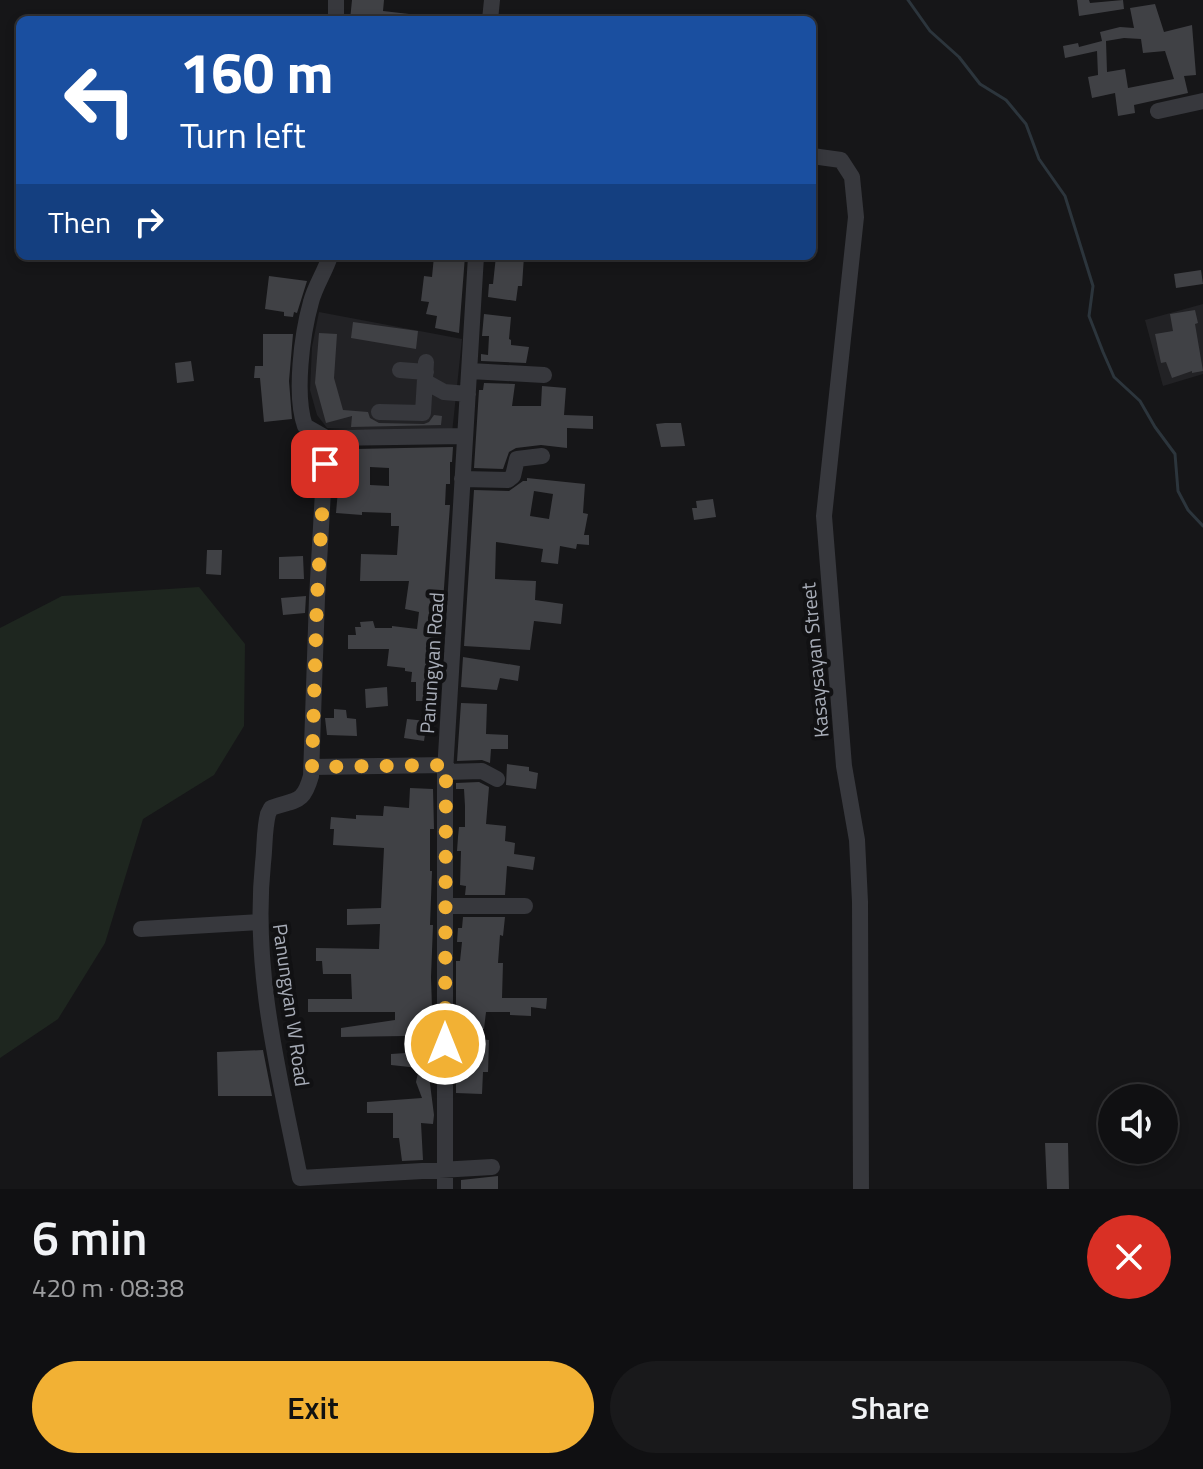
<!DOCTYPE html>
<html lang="en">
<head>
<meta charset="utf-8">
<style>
  body { margin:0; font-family:"Titillium Web",sans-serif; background:#19191b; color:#f1f3f6; height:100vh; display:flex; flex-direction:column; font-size:30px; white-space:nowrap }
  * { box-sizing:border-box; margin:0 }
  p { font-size:26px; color:#9c9d9f }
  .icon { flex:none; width:44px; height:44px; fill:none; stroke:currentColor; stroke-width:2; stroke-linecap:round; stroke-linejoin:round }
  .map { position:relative; height:1189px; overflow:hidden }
  .panel { display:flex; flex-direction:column; background:#101012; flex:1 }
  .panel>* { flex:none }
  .top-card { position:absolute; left:16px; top:16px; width:800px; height:244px; border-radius:12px; box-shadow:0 4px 12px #0003,0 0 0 2px #303032; background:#1a4fa0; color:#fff; overflow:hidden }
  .controls { position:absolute; left:1098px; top:1084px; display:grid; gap:16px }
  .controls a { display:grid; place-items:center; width:80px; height:80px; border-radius:50%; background:#101012; box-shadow:0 4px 12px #0003,0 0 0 2px #303032; font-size:40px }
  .pin { position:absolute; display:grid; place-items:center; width:68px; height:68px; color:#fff; margin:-34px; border-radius:16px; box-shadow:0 4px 12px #0006 }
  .me { position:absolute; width:88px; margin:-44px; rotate:0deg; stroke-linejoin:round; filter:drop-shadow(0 0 6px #0008) }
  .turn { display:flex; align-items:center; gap:28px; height:168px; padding:0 32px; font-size:36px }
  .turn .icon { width:104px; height:104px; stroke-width:2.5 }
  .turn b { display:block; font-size:56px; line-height:68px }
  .then { display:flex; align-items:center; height:76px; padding:0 32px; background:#0003; gap:16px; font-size:30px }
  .round { display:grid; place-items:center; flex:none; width:84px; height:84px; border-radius:42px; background:#19191b }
  .headline { display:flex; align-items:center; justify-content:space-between; height:136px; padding:0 32px }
  h1 { font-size:48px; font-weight:600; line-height:60px }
  .button { display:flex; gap:16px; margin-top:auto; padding:16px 32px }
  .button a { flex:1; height:92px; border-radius:48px; background:#f2b134; color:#111; font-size:32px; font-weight:600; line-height:92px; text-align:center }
  .button a+a { background:#19191b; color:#f1f3f6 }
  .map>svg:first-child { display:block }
  .built { fill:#222225 }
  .green { fill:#1e261f }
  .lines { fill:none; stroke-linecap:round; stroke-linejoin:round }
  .stream { stroke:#2c353c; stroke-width:3 }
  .building { fill:#404145; fill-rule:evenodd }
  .minor { stroke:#37383d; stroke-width:16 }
  .route { stroke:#f2b134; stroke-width:14; stroke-dasharray:0 25.2 }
  .labels { text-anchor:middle; stroke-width:8; stroke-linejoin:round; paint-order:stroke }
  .street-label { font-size:20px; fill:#a8adb8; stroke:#111113 }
</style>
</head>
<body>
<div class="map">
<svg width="1203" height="1189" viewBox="0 0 1203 1189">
  <rect width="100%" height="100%" fill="#161618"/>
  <!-- built -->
  <path class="built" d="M1203 304V374L1163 386 1145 320Z
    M319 312 462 339 452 433 327 428 317 415 310 390 312 347Z"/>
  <!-- green -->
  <path class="green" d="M199 587 245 644 244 726 214 775 143 819 105 943 58 1019 0 1058V628L62 596Z"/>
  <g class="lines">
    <!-- stream -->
    <path class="stream" d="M908 0 930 31 959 57 980 84 1006 100 1026 124 1039 159 1065 196 1093 286 1089 316 1103 352 1114 377 1140 401 1155 427 1175 454 1178 491 1188 510 1203 526"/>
  </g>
  <!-- building -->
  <path class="building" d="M352 0H384L383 11 409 14 408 20H350Z
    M1077 0H1089L1090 3 1123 0 1124 9 1079 16Z
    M1155 4 1164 32 1192 25 1196 75 1184 76 1188 93 1134 105 1135 113 1118 116 1115 93 1092 98 1088 77 1098 75 1097 51 1065 58 1063 46 1078 43 1079 47 1102 41 1100 32 1120 27 1134 28 1130 8ZM1124 38 1141 39 1143 53 1165 51 1174 79 1128 88 1125 69 1107 72 1106 41Z
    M434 256H465L459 333 435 328 437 316 426 314 429 302 421 301 424 276 432 277Z
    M496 256H524L522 286H518L516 301 488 297 489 284H493Z
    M1201 270 1203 284 1176 288 1174 274Z
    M269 276 307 281 297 313 294 312 293 317 284 316V312L265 309Z
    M1195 310 1198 323 1195 324 1203 371 1192 373V371L1172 378 1166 362 1161 363 1155 334 1173 331 1170 314Z
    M484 314 511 317 509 339 511 340V345L529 347 526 363 481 361V354L488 355 489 336H482Z
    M353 322 418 331 416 349 351 338Z
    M319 333 337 334 334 378 343 410 368 412 370 418 379 423 424 424 429 422 434 415 442 416 441 425 351 427 352 416 326 423 315 383Z
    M263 334H293L289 381 292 419 264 422 260 378H254L255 366H263Z
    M191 361 194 381 177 383 175 363Z
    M484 383 515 384 512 406H541L542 386 566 388 564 415 593 416V429L567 428V448L541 445 516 448 509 452 503 469 474 468 479 390H483Z
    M665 423H681L685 446 661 447 656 424Z
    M453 447 452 462H450V484H446L445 505H450L437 684H433V701H416V682H411L412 672 405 671V668L387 666 389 649H348V635H356L355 627H361L360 622 373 621 375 628H392V626L417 629 419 612 405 609 409 581H360L361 554 397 555 399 526H391V513L362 512V515L336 513 339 479 346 478V470H352L355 449ZM370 467 389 468V486L370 485Z
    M527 478 585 484 583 513 588 514 584 535H589V545L577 544 576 549 560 546 558 564 541 562 543 549 496 542 495 579 536 581 535 600 563 604 561 624 534 621 530 650 464 646 474 490 509 491 523 481H527ZM534 491 553 494 549 519 530 516Z
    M713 499 716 517 694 520 692 508H697L696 501Z
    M207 550H222L221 575 206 574Z
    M303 556 304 579H279V557Z
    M306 596 305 613 283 615 281 598Z
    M463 657 520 666 518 681 500 678 497 690 461 687Z
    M387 687 388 706 366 708 365 689Z
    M461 703 487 704 486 734 508 735V749H491L490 763 482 760 457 761Z
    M334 709 346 710 347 718 356 719 357 736 327 735 325 718H334Z
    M407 719 427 721 424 741 404 738Z
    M507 764 529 767V771L538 773 536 789 506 785Z
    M479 782 489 787 486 824 506 826 505 841 515 843 514 854 535 857 533 870 507 866 505 895H465L466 886 460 885 461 851H457L458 837 459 827H465V806L464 789H456V783Z
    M410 788 433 789 434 829H430V871H432L430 925H433L431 977 433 1039V1051L425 1050 426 1076H429L434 1115 433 1124 421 1123 423 1160 402 1161 399 1138H393V1113H367V1102L422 1098 416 1082 419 1068 391 1065V1054L406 1053 405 1036 341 1037V1028L395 1020V1012H308V999H352L351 974H323L322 961H316V948L379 949 380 924 347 925V909L381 908 384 848 333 845 334 829H330L331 817 356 819V815L383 816 384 806 409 808Z
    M463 917H505L503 936 500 935 498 963H503L502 998H547L546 1009 531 1007V1016L510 1015V1012H486L484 1029 456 1026V961H460L462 942H457L458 928H462Z
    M479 1039 489 1040 488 1072H483L482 1094 456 1093V1076H460L461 1060 464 1061 465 1050H479Z
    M263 1050 272 1096H218L217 1052Z
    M1045 1143H1068L1069 1189H1047Z
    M498 1176V1189H461V1180Z"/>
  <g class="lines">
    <!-- minor -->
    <path class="minor" d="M336 20V0
      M490 20 492 0
      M1158 111 1203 101
      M812 156 841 160 852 177 856 217 824 516 844 766 857 840 860 902 861 1189
      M330 256C325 272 315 286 311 302 302 334 294 395 305 426L326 438 465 436
      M400 370 426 372
      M470 371 544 375
      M426 382 444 392 468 394
      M379 412 423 413 426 362
      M326 438 317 598 311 776C303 804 297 799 271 808L268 814C264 830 265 846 263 863 252 970 279 1074 300 1178L492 1167
      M462 479 508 480 513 476 517 459 542 456
      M312 767 446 765
      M445 772 482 771 497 779
      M445 906H525
      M141 929 259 922
      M445 1189V772L476 256"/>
  </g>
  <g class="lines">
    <!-- route -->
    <path class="route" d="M325 464 317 598 312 767 446 765 445 1044"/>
  </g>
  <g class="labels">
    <!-- street labels -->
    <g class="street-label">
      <text transform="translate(815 660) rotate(-95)" y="7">Kasaysayan Street</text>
      <text transform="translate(432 663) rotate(-86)" y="7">Panungyan Road</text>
      <text transform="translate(291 1005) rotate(82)" y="7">Panungyan W Road</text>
    </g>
  </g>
</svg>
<div class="controls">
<a><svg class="icon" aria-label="sound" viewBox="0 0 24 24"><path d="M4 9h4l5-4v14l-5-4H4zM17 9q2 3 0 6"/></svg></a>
</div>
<div class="pin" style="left:325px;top:464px;background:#d93025"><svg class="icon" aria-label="arrive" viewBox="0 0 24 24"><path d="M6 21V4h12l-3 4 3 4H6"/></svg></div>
<svg class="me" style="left:445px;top:1044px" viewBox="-20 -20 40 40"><circle r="17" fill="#f2b134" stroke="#fff" stroke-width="3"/><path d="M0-11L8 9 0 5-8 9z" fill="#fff"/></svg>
<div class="top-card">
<div class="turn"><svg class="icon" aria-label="left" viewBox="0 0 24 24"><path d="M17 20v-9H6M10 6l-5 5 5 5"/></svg><div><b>160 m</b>Turn left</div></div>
<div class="then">Then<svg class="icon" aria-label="right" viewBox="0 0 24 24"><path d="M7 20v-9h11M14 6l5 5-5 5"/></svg></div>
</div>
</div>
<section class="panel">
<div class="headline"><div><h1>6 min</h1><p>420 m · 08:38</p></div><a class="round" style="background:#d93025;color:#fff"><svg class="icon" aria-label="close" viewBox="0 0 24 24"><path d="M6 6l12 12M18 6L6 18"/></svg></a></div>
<div class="button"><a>Exit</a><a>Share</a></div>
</section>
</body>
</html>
